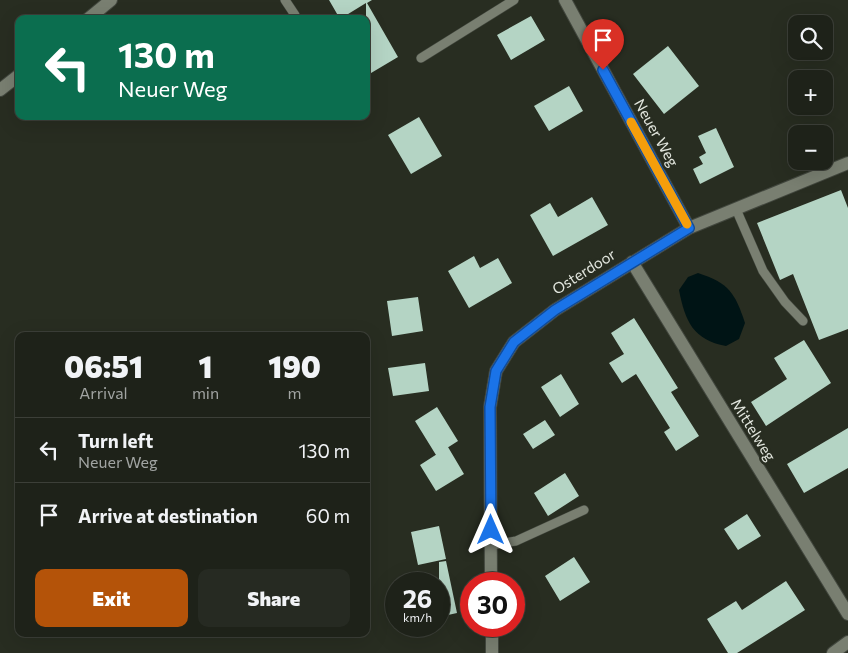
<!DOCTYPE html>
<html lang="en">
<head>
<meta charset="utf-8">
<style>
  body { margin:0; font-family:Commissioner,sans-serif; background:#262a22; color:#f1f3f6; height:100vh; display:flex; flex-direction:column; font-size:19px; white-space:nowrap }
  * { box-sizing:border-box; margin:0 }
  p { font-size:16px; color:#a1a4a2 }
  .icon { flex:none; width:28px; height:28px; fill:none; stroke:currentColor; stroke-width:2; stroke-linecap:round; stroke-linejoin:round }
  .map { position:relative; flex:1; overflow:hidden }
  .side { position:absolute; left:15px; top:332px; width:355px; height:305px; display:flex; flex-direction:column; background:#1e2219; border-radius:10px; box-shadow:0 5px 20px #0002,0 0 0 1px #3c3f38 }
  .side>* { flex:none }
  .hud { position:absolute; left:15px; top:15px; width:355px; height:105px; border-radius:10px; box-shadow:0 5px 20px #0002,0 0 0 1px #3c3f38; background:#0b6e4f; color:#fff; overflow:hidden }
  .tools { position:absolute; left:788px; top:15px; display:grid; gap:10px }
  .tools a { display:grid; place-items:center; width:45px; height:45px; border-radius:10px; background:#1e2219; box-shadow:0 5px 20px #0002,0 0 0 1px #3c3f38; font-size:25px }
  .speed { position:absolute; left:385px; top:572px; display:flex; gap:10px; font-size:25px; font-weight:700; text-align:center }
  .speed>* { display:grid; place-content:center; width:65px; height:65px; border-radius:50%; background:#1e2219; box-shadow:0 5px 20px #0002,0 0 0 1px #3c3f38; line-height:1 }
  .speed small { font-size:12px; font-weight:400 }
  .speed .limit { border:8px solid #d22; background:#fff; color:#111 }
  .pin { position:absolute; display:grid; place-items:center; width:42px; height:42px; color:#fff; margin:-51px -21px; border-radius:50% 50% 50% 0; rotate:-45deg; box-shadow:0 0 5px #0007 }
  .pin .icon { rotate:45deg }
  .me { position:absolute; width:55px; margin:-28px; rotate:0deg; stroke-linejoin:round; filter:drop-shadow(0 0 4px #0008) }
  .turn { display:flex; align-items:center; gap:18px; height:105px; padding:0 20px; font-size:22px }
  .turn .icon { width:65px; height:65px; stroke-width:2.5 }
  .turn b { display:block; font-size:35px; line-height:42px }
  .eta { display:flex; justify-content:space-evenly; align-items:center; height:85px; text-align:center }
  .eta b { font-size:30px; font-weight:800; line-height:35px }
  .action { display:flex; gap:10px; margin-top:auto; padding:10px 20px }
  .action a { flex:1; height:58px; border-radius:10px; background:#b45309; color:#fff; font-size:20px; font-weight:800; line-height:58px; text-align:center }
  .action a+a { background:#262a22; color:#f1f3f6 }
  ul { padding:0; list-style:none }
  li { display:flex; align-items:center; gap:15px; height:65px; padding:0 20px; border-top:1px solid #3c3f38 }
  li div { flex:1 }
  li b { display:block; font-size:19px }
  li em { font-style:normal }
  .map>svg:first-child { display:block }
  .water { fill:#001415 }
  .building { fill:#b4d4c4 }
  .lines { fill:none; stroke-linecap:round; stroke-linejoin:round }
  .lane-casing { stroke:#42473e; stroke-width:10 }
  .street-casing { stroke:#42473e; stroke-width:14 }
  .lane { stroke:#797f71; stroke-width:9 }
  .street { stroke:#797f71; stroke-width:12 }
  .route-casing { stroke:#114b97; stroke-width:12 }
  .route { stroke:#1a73e8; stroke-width:9 }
  .slow { stroke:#f59e0b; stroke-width:9 }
  .labels { text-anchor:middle; stroke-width:5; stroke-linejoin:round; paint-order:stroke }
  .street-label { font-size:15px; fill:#e2e6de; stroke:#282d21 }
</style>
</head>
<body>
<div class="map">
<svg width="848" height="653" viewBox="0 0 848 653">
  <rect width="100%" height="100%" fill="#282d21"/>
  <!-- water -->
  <path class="water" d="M698 273C729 283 735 293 745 323L739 339 726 346C693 340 685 321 679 290L688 277Z"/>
  <!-- building -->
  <path class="building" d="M329 0H372L367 3 398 57 366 76V3L340 19Z
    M531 16 545 40 511 60 497 35Z
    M668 46 699 86 664 114 633 74Z
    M569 86 583 111 549 131 534 106Z
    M419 117 442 156 411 174 388 135Z
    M716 128 734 167 700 184 693 169 703 164 699 157 706 153 698 136Z
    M841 190 848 208V329L819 340 793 274 780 280 757 223Z
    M592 197 608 225 553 256 530 215 550 203 558 217Z
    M474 256 480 268 498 258 512 283 469 308 448 271Z
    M418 297 423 331 392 336 387 301Z
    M634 318 678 388 671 392 699 436 676 451 664 432 670 428 636 374 622 383 609 363 624 354 611 333Z
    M804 340 831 383 766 426 751 402 787 379 774 358Z
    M425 363 429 391 393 396 388 368Z
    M561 374 579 404 560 417 541 387Z
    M437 407 458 441 436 455 415 421Z
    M545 420 555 435 533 449 523 434Z
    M848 428V468L804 493 787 464Z
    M448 447 464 474 436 491 420 465Z
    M565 473 579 496 548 516 534 493Z
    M747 514 761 536 738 550 724 529Z
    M439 526 446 559 418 565 411 532Z
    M574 557 590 582 560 601 545 576Z
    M446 561 457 613 439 617V562Z
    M786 581 805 610 737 653H728L707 619 736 601 742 610Z"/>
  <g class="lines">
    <defs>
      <path id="lane" d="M285 0 295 15
        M421 58 514 0
        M736 209 763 271 785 302 803 321
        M491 545 516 541 584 510"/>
      <path id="street" d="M565 0 689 228
        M88 19 111 0
        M0 90 19 75
        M632 262 848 614
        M491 584 490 407 496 371 514 342 555 310 689 228 848 163
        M492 626V653
        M833 653 848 642"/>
    </defs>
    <!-- lane casing -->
    <use href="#lane" class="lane-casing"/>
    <!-- street casing -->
    <use href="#street" class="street-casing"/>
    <!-- lane -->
    <use href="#lane" class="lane"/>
    <!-- street -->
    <use href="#street" class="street"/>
  </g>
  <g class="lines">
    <defs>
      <path id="route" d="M491 530 490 407 496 371 514 342 555 310 689 228 603 70"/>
    </defs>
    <!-- route casing -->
    <use href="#route" class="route-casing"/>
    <!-- route -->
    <use href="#route" class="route"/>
    <!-- slow -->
    <path class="slow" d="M631 122 687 224"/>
  </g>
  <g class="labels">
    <!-- street labels -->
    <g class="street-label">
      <text transform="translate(656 133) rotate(61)" y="5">Neuer Weg</text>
      <text transform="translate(584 272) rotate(-32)" y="5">Osterdoor</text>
      <text transform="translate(753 430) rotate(58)" y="5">Mittelweg</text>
    </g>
  </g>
</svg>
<div class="tools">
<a><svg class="icon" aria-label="search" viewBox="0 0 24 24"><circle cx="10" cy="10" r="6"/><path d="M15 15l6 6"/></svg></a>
<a>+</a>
<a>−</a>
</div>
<div class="speed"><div>26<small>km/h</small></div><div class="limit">30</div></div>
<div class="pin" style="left:603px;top:70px;background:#d93025"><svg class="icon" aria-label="arrive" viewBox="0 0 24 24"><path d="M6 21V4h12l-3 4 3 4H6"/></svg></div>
<svg class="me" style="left:491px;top:530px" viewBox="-20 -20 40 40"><path d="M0-17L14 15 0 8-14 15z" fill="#1a73e8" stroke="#fff" stroke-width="4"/></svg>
<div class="hud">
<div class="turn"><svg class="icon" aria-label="left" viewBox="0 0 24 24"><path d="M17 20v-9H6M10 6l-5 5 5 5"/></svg><div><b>130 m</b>Neuer Weg</div></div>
</div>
<section class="side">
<div class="eta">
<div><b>06:51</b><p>Arrival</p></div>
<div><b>1</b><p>min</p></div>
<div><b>190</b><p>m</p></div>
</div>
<ul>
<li><svg class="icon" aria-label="left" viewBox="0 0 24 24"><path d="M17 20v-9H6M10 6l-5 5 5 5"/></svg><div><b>Turn left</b><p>Neuer Weg</p></div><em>130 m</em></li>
<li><svg class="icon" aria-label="arrive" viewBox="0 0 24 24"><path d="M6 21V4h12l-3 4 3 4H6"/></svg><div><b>Arrive at destination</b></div><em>60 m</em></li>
</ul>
<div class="action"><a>Exit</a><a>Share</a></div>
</section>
</div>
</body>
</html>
